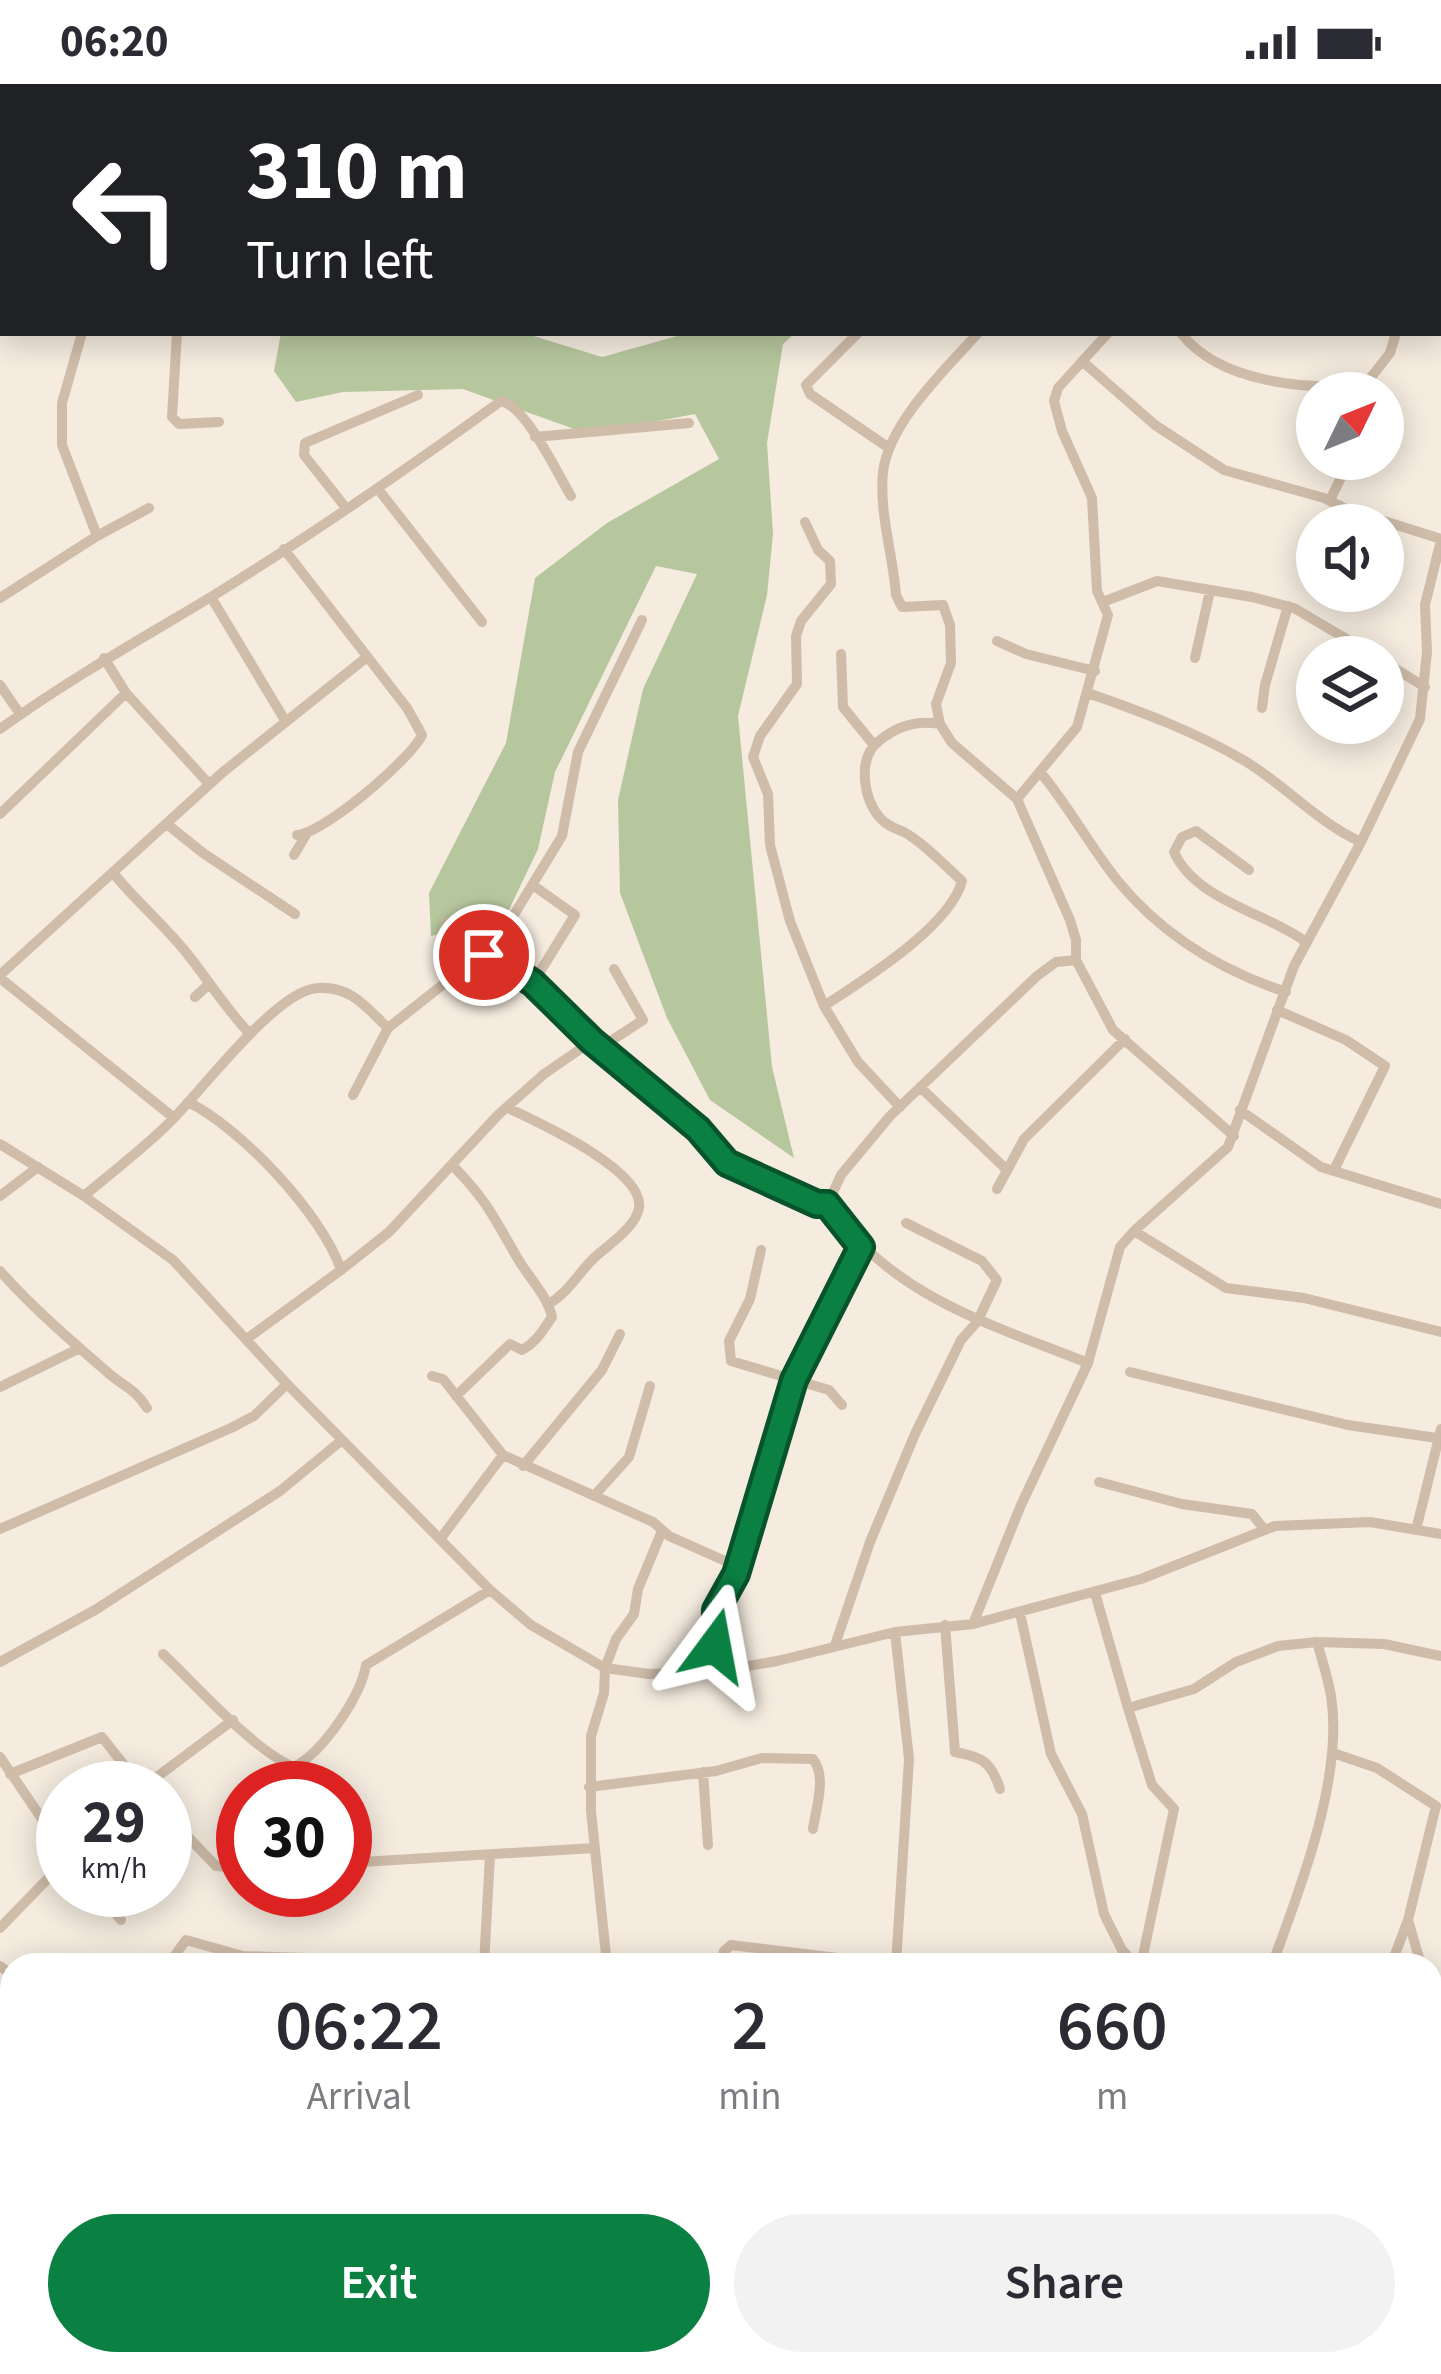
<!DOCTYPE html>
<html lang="en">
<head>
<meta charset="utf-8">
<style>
  body { margin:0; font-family:"Source Sans 3",sans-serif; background:#f2f2f3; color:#2b2b33; height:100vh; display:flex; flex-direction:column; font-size:45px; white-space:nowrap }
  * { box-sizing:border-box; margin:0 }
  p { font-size:39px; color:#7c7c81 }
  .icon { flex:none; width:66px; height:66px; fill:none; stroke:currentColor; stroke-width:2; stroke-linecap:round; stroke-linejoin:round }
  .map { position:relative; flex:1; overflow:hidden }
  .panel { position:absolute; left:0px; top:1869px; width:1443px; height:423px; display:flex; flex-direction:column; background:#fff; border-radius:36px 36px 0 0; box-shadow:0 6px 30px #0003 }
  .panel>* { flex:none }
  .hud { position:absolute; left:0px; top:0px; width:1443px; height:252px; box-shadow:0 6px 30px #0003; background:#202124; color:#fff; overflow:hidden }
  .needle { width:78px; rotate:47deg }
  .tools { position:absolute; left:1296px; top:288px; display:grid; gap:24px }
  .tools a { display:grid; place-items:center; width:108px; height:108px; border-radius:50%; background:#fff; box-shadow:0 6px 30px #0003; font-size:60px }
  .speed { position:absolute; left:36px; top:1677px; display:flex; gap:24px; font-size:60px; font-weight:700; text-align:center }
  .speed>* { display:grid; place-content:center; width:156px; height:156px; border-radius:50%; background:#fff; box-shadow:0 6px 30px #0003; line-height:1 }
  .speed small { font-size:30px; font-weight:400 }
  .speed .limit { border:18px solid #d22; background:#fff; color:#111 }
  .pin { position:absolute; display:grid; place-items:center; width:102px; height:102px; color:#fff; margin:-51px; border:6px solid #fff; border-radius:50%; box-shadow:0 3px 12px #0007 }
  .me { position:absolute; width:132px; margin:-66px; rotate:13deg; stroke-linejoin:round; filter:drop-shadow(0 0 9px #0008) }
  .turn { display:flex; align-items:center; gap:42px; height:252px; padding:0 48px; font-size:54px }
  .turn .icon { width:156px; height:156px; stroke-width:2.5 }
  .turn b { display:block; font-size:84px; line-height:102px }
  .eta { display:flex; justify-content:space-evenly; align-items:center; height:204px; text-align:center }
  .eta b { font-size:72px; font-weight:600; line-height:84px }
  .primary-button { display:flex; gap:24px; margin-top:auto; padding:24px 48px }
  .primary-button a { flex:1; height:138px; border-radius:72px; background:#0b8043; color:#fff; font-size:48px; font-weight:600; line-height:138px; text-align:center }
  .primary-button a+a { background:#f2f2f3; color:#2b2b33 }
  .status { display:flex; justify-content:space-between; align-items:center; height:84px; padding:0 60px; background:#fff; direction:ltr }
  .status svg { height:33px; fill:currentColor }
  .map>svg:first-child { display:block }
  .green { fill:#b6c69d }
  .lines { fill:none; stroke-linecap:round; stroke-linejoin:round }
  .street { stroke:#cfbca9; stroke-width:10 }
  .route-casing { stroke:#07532c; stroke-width:30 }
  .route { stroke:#0b8043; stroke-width:21 }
</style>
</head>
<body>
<div class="status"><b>06:20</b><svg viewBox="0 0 49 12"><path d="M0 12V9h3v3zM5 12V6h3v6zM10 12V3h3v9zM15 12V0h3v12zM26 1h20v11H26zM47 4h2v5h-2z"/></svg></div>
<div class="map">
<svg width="1441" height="2290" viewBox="0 0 1441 2290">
  <rect width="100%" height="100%" fill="#f5ebdf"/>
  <!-- green -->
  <path class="green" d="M281 249H524L602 273 688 249H795L783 260 767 359 773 450 767 511 738 632 772 983 794 1074 710 1016 667 934 620 809 618 716 643 605 697 490 656 482 555 688 538 765 505 834 431 852 429 809 506 659 535 494 607 439 719 375 695 330 588 350 463 305 343 308 296 318 274 287Z"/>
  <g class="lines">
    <!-- street -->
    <path class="street" d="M315 0 317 3
      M450 0 462 3
      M647 0 651 3
      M824 0 825 1
      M1073 0 1077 3
      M1261 0 1264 3
      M33 3V0
      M197 3 198 0
      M1430 3 1440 0
      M1440 68 1441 72
      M0 80 3 78
      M1440 183 1441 182
      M177 249 172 333 179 340 219 338
      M858 249 806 301 810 310 889 364
      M978 249C946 285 889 338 883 388 879 429 893 471 896 511L902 523 943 521 950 541 951 579 936 620 940 640 952 659 1017 715 1070 836 1076 856V876L1113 946 1234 1052
      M1181 249C1219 299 1307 306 1365 301L1390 269 1396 249
      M1082 277 1155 341 1224 386 1324 414 1346 425 1441 455
      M535 353 689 339
      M378 405 482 538
      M1330 416 1350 375
      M346 424 304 371 305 359 418 311
      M805 438 818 466 830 477 831 500 801 537 796 552 797 600 760 652 753 673 768 710 770 761 790 837 824 922 858 978 900 1023
      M1332 441 1339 421
      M97 452 149 424
      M284 465 407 624 422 651C411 675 323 750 297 751
      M211 513 286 638
      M0 514 97 452 62 361V319L82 249
      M1103 518 1157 497 1252 513 1294 524 1377 573
      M997 557 1026 570 1095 587
      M841 570 843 623 873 660
      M104 574 126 609 209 700
      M1195 574 1210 507
      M1383 577 1425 603
      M0 601 20 630
      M1088 609C1142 628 1196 648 1245 677 1286 702 1317 738 1361 758
      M1262 624 1265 601 1288 522
      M0 645C68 596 139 556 211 513 310 452 407 385 501 317 526 322 557 389 571 412
      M1041 689C1069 723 1090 762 1117 796 1162 851 1219 886 1286 908
      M1017 715 1077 643 1108 531 1097 507 1092 414 1062 347 1054 317 1058 304 1108 249
      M0 730 126 609
      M168 741 203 769 295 830
      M294 771 306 751
      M1249 786 1196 747 1182 753 1174 768C1196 817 1268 829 1306 858
      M114 790C136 817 163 840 185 867 207 894 225 924 250 950
      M446 838 474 876
      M490 870 533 899 592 957 698 1045 727 1079 817 1120 827 1121 841 1091 890 1032 1037 892 1056 878 1076 876
      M0 891 223 688 367 573
      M0 894 174 1034
      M533 899 575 831 534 802
      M195 913 209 900
      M824 922C863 896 950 843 962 797 944 781 925 760 904 748 895 744 887 742 880 734 863 714 857 674 879 657 897 642 918 636 940 640
      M1277 926 1346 956 1385 982 1334 1086
      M600 964 643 936 614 885
      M920 1003 1006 1085
      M353 1011 388 944 474 876 490 870 562 752 578 668 642 536
      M188 1018C241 1044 322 1130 341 1186L389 1148 498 1031 544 990 592 957
      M508 1024C537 1038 645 1086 639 1124 636 1143 608 1161 595 1173 579 1188 568 1209 549 1220
      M1240 1026 1321 1083 1441 1120
      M0 1060 84 1112 173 1176 287 1300 490 1506 531 1541 605 1584 649 1590 713 1588 777 1577 895 1548 973 1540 1141 1495 1275 1442 1370 1438 1441 1450
      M452 1081C487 1116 494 1134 518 1175 529 1194 547 1211 552 1233 542 1247 538 1257 522 1266L510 1260 456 1312
      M997 1105 1024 1055 1125 955
      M0 1112 38 1083
      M84 1112C112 1088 143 1065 169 1039 200 1009 277 905 318 904 351 902 366 923 388 944
      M827 1121C896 1214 985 1238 1088 1279
      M1134 1147 1226 1204 1304 1214 1441 1248
      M761 1166 750 1215 729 1257 731 1277 829 1306 842 1321
      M0 1187C32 1223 69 1255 106 1287 122 1302 135 1304 147 1324
      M248 1254 341 1186
      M1130 1288 1348 1341 1437 1354
      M432 1292 443 1295 503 1371 653 1438 669 1452 734 1481 736 1490 716 1526 713 1588
      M0 1303 80 1264
      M523 1382 602 1286 620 1250
      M1099 1398 1182 1420 1252 1430 1264 1445
      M594 1412 629 1373 650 1302
      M0 1445 231 1344 254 1332 287 1300
      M1416 1446 1441 1345
      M441 1454 503 1371
      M737 1485 794 1296 861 1163
      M1095 1509 1128 1624 1194 1605 1236 1578 1278 1562 1317 1558C1322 1576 1328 1594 1331 1612 1344 1693 1300 1805 1272 1881
      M1020 1529 1051 1670 1082 1730 1104 1830 1122 1866 1136 1881
      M973 1540 1021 1421 1088 1279 1120 1163 1134 1147 1228 1063 1294 882 1361 758 1420 635 1427 568 1425 521 1441 456
      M945 1541 955 1668C983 1673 991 1678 1000 1705
      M1317 1558 1384 1560 1441 1572
      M835 1561 870 1458 915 1350 961 1256 977 1238 997 1196 982 1177 906 1139
      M163 1570C195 1600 255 1668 294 1683 323 1668 361 1612 366 1581L490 1506
      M0 1578 95 1526 280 1407 342 1356
      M1128 1624 1152 1701 1174 1725 1141 1881
      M1333 1669 1377 1684 1436 1722 1408 1836 1391 1881
      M0 1673 63 1766
      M703 1688 708 1761
      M10 1690 102 1653 142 1704
      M589 1703 716 1687 762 1674 813 1675C827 1693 816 1724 813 1745
      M130 1704H142L233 1636
      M165 1729 216 1782 243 1785
      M345 1779 594 1764
      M96 1806 121 1836
      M1409 1839 1421 1881
      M0 1844 63 1779
      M168 1881 186 1856 243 1872 484 1880
      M484 1881 490 1771
      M607 1881 591 1727V1652L604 1609 605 1584 616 1555 634 1530 638 1505 662 1447
      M721 1881 724 1867 731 1861 896 1881 909 1675 895 1548
      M0 1882 12 1891
      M1431 1914 1433 1919
      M0 1939 12 1896
      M0 2003 12 2030
      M1431 2048 1441 2023
      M1431 2059 1441 2064
      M0 2175 12 2179
      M1431 2217 1441 2220
      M280 2280 282 2290
      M399 2280 408 2290
      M1060 2280 1061 2290
      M1261 2280 1275 2290
      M98 2285 123 2290
      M580 2290 590 2280
      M736 2290 739 2280
      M850 2290 851 2280
      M1336 2290 1351 2280"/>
  </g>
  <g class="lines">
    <defs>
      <path id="route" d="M484 871 490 870 533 899 592 957 698 1045 727 1079 817 1120H827L861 1163 794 1296 736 1490 716 1526 715 1562"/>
    </defs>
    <!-- route casing -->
    <use href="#route" class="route-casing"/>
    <!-- route -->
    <use href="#route" class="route"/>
  </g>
</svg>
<div class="tools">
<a><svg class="needle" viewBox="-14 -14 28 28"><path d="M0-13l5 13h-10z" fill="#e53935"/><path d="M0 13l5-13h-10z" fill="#7c7c81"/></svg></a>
<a><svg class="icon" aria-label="sound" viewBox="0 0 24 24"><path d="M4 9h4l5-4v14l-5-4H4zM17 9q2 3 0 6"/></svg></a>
<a><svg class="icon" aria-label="layers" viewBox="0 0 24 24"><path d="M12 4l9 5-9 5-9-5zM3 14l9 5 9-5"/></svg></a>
</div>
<div class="speed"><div>29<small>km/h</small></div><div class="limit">30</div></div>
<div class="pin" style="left:484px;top:871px;background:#d93025"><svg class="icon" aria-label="arrive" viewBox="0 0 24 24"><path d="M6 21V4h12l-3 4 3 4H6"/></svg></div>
<svg class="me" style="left:715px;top:1562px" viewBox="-20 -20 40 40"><path d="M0-17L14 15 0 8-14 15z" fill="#0b8043" stroke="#fff" stroke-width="4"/></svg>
<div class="hud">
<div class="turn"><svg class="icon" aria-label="left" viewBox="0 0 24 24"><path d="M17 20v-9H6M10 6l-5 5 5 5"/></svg><div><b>310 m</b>Turn left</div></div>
</div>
<section class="panel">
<div class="eta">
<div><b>06:22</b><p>Arrival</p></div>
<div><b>2</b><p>min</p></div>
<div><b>660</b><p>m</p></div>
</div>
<div class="primary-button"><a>Exit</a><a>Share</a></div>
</section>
</div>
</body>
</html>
